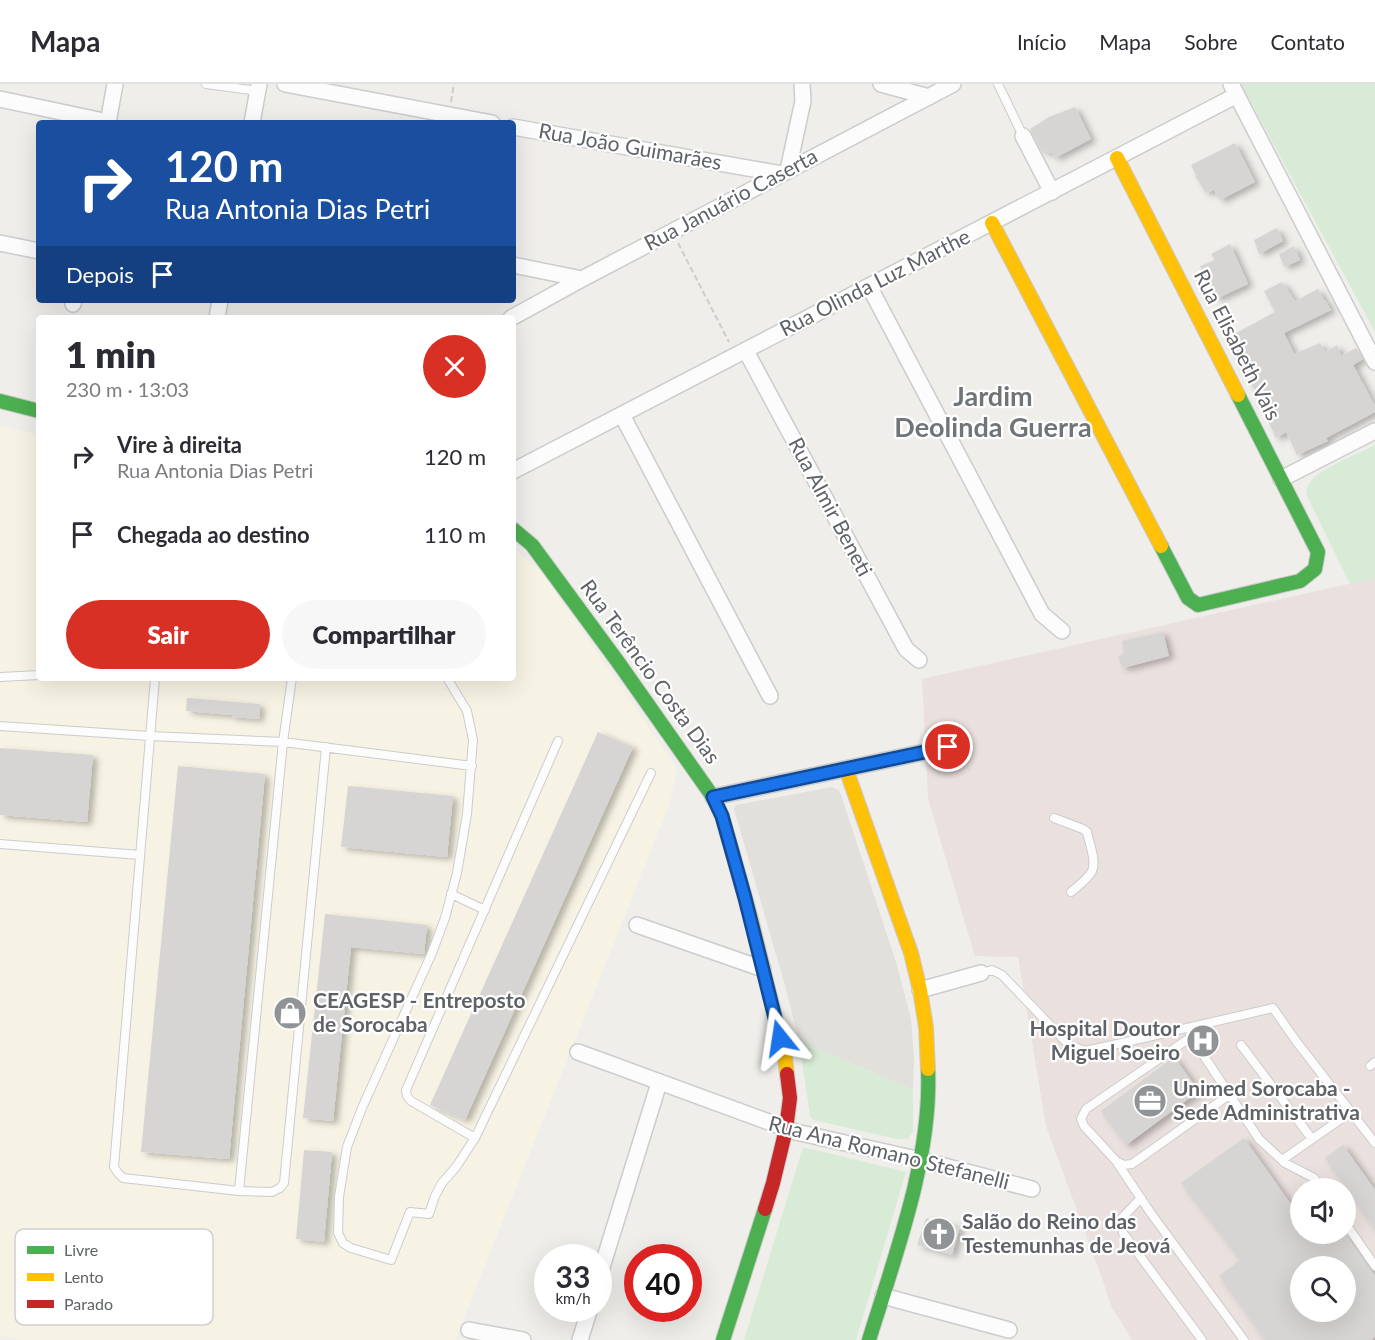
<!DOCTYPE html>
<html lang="pt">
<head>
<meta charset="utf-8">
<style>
  body { margin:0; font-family:Lato,sans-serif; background:#f7f7f7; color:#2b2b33; height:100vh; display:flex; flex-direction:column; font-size:22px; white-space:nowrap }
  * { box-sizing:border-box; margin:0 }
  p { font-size:20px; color:#7c7c81 }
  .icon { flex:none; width:33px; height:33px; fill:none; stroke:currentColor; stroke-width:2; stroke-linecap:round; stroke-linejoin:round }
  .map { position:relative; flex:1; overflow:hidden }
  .drawer { position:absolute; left:36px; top:231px; width:480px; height:366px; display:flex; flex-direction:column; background:#fff; border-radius:6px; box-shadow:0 6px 24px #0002 }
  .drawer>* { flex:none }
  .guide { position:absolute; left:36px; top:36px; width:480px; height:183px; border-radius:6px; box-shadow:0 6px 24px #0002; background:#1a4fa0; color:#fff; overflow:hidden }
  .buttons { position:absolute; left:1290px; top:1094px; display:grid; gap:12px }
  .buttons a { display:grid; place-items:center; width:66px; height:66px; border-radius:50%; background:#fff; box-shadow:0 6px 24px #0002; font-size:30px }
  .speed { position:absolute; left:534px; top:1160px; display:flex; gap:12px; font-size:30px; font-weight:700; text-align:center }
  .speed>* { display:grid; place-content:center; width:78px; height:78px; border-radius:50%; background:#fff; box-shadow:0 6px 24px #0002; line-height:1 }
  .speed small { font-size:15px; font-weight:400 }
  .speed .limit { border:9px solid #d22; background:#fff; color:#111 }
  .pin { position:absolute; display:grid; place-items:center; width:51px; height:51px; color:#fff; margin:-26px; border:3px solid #fff; border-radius:50%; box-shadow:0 2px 6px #0007 }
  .me { position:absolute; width:66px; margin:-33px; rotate:345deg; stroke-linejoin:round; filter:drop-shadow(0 0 4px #0008) }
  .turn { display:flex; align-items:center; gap:21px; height:126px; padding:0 30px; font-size:27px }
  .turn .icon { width:78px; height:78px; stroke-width:2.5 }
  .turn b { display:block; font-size:42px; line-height:51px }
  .then { display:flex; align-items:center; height:57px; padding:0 30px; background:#0003; gap:12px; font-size:22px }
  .round { display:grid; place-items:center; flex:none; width:63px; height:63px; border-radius:32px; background:#f7f7f7 }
  .summary { display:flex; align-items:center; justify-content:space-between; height:102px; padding:0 30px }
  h1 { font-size:36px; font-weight:800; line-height:45px }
  .button { display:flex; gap:12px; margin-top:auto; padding:12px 30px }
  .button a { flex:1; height:69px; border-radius:36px; background:#d93025; color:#fff; font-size:24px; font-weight:800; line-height:69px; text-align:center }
  .button a+a { background:#f7f7f7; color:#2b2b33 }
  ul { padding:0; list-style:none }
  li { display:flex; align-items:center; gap:18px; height:78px; padding:0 30px }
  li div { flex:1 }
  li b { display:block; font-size:22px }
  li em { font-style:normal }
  header { display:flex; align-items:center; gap:36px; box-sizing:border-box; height:84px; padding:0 30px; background:#fff; border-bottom:2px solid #e1e1e2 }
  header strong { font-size:28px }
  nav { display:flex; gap:33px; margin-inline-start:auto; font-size:21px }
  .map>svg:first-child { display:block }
  .commercial { fill:#f7f3e4 }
  .education { fill:#e2e0da }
  .medical { fill:#eae0de; fill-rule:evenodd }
  .green { fill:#d8ebd6 }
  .building { fill:#d6d5d3; fill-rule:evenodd; filter:url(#shadow) }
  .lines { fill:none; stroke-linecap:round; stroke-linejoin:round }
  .lane-casing { stroke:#cbcccc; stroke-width:10 }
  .street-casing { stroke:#cbcccc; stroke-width:18 }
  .fast-casing { stroke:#cacacb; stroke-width:16 }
  .slow-casing { stroke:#cacacb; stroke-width:16 }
  .jam-casing { stroke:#cacacb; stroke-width:16 }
  .path { stroke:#cacfcc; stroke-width:2; stroke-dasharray:6 3; stroke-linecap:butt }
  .lane { stroke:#fdfcfc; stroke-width:8 }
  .street { stroke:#fdfcfc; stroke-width:15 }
  .fast { stroke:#4caf50; stroke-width:14 }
  .slow { stroke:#ffc107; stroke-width:14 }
  .jam { stroke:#c62828; stroke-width:14 }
  .route-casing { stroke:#114b97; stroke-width:15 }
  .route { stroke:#1a73e8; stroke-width:10 }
  .labels { text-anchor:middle; stroke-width:4.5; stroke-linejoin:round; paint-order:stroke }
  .street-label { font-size:21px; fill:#5f6368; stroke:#fff }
  .poi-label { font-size:21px; font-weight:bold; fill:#5f6368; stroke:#fff; text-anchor:start }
  .district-label { font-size:27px; font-weight:bold; fill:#70757a; stroke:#fff }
  .key { fill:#fff; stroke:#cfd0d2; stroke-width:1.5 }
  .key-label { font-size:16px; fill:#5f6368 }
</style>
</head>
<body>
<header>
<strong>Mapa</strong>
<nav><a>Início</a><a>Mapa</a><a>Sobre</a><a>Contato</a></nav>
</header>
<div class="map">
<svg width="1375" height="1256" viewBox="0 0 1375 1256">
  <defs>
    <filter id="shadow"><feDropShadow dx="5" dy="3" stdDeviation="3" flood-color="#0004"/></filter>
  </defs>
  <rect width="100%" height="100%" fill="#efeeea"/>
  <!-- commercial -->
  <path class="commercial" d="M0 342 39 351V594H513V464L540 486 677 684 670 718 455 1256H25L0 1252Z"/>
  <!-- education -->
  <path class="education" d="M832 703 839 706 842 714 896 878 911 935 914 973 913 1006 799 957 786 905 734 725 736 721Z"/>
  <!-- medical -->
  <path class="medical" d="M1375 494V1256H1132L1111 1222 1104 1200 1046 1042 1018 873 975 872 928 715 922 595ZM1300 1104H1346V1149H1300ZM1300 1182H1346V1227H1300Z"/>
  <!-- green -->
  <path class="green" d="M1241 0H1375V248Z
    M1375 361V494L1350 500 1307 412C1307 409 1306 405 1307 403 1313 387 1360 369 1375 361Z
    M799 957 913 1006V1048L908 1055H897L814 1036 810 1032Z
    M803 1063 906 1088 856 1256H744Z"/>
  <!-- building -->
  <path class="building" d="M1075 23 1091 55 1055 74 1052 68 1048 70 1046 66 1042 68 1030 45 1049 33Z
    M1235 59 1255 98 1220 116 1214 106 1206 109 1195 92 1196 91 1191 81Z
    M1277 144 1283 157 1259 170 1254 156Z
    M1230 160 1248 200 1216 215 1200 182 1215 176 1211 170Z
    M1294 162 1300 176 1284 183 1279 170Z
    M1282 198 1295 217 1318 205 1324 216H1325L1331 226 1284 249 1294 270 1320 259 1325 268 1337 261 1341 272 1356 264 1363 275 1353 281 1375 322V328L1326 354 1328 357 1297 371 1286 348 1276 354 1268 337 1278 331 1263 311 1259 313 1242 286 1227 254 1275 228 1264 207Z
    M1163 548 1169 572 1123 584 1118 573 1124 569 1122 557Z
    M187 614 260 620 259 635 232 633V631L186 627Z
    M598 648 633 663 465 1036 430 1021Z
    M0 664 93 671 87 738 0 731Z
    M178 682 265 690 229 1075 141 1068Z
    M348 702 453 712 447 773 341 763Z
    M325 830 427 841 424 870 351 863 333 1037 303 1034Z
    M1174 973 1199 1007 1126 1061 1101 1027Z
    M1244 1054 1300 1133V1149H1345L1375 1192V1253L1371 1256H1265L1219 1192 1240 1176 1181 1099ZM1300 1182H1346V1227H1300Z
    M1343 1061 1375 1106V1146L1325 1074Z
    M304 1066 332 1068 324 1158 296 1155Z
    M926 1134 960 1142 952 1171 917 1161Z"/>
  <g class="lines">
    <defs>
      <path id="lane" d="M206 0 258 7
        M998 0 1023 52
        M0 593 39 591
        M155 594 114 1083 118 1089 123 1094 239 1107 272 1108 280 1104 284 1099 326 663
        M447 594 467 627 473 656 467 730 457 789 445 834 432 869 362 1024 347 1063 339 1113 338 1149 343 1159 351 1164 391 1176 410 1128 429 1130 435 1112 442 1099 456 1083 475 1054 651 689
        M0 642 150 652 283 658 472 682
        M1054 734 1083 745 1087 748C1089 759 1097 777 1092 787 1088 795 1078 802 1071 808
        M0 760 140 771
        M451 810 485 826
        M981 889 992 886 1002 891 1069 961 1085 967 1122 959 1273 924 1296 957 1375 1059
        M1190 951 1259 1055 1285 1079 1314 1094 1321 1104
        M1191 953 1086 1025 1081 1035 1084 1042 1117 1078 1124 1081 1132 1080 1229 1011
        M1241 961 1312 1055
        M1370 982 1375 978
        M475 1054 411 1017 407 1012 406 1006 558 657
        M1282 1076 1351 1028
        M1118 1080 1150 1128 1244 1256
        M239 1107 283 658 292 594
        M1141 1114 1122 1134 1123 1149 1202 1256
        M1346 1140 1375 1182"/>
      <path id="street" d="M285 0 492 39
        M881 0 929 13
        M1231 0 1375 278
        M0 15 108 38
        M108 39 115 0
        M252 39 259 0
        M513 43 782 90
        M1023 52 1052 108
        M788 86 803 17 802 0
        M0 159 39 167
        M513 181 582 195
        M869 202 1042 530 1062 547
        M73 220 74 216
        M217 234 220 216
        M511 234 582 195 953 0
        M746 267 906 565 919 576
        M622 331 770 612
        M513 387 1237 11
        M1281 395 1375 347
        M713 713 948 663
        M637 841 763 885
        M920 906 981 889
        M578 968 796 1048 921 1076 1032 1105
        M598 1196 659 999
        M883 1212 1009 1246
        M469 1246 523 1256
        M580 1256 590 1224"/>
      <path id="fast" d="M0 317 39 327
        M513 445 532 461 618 578 713 713 722 732 732 767
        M1161 462 1188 514 1198 521 1300 497 1315 485 1318 468 1238 311
        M723 1256 765 1125
        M869 1256C895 1172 932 1074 928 985"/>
      <path id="slow" d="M1117 74 1238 311
        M992 139 1161 462
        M846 685 911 869 920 906 926 943 928 985
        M732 767 751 835 785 974 787 990"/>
      <path id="jam" d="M765 1125 773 1099 786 1045 790 1014 787 990"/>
    </defs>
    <!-- lane casing -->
    <use href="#lane" class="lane-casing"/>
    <!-- street casing -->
    <use href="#street" class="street-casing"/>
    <!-- fast casing -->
    <use href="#fast" class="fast-casing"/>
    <!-- slow casing -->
    <use href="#slow" class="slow-casing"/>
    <!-- jam casing -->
    <use href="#jam" class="jam-casing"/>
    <!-- path -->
    <path class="path" d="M451 18 454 0
      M678 159 729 258"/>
    <!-- lane -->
    <use href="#lane" class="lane"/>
    <!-- street -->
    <use href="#street" class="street"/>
    <!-- fast -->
    <use href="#fast" class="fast"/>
    <!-- slow -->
    <use href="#slow" class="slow"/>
    <!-- jam -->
    <use href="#jam" class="jam"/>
  </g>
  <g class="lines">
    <defs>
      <path id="route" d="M780 954 745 814 722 732 713 713 948 663"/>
    </defs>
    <!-- route casing -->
    <use href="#route" class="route-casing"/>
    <!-- route -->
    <use href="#route" class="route"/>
  </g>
  <!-- icons -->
  <defs>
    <symbol id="shop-disc" viewBox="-11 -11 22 22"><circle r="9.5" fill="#919496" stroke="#fff"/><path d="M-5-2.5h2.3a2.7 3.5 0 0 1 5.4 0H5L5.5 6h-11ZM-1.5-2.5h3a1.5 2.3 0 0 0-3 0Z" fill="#fff"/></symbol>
    <symbol id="hospital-disc" viewBox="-11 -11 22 22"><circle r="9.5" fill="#919496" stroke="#fff"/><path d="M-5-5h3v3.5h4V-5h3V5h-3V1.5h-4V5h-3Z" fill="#fff"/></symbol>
    <symbol id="office-disc" viewBox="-11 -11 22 22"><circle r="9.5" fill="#919496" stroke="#fff"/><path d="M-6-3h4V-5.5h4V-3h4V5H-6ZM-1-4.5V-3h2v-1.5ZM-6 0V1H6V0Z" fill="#fff"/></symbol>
    <symbol id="church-disc" viewBox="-11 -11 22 22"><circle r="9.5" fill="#919496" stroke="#fff"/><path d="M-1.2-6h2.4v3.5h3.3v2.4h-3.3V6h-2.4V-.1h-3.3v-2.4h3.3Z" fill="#fff"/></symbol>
  </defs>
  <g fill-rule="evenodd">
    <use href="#shop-disc" x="271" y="910" width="38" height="38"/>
    <use href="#hospital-disc" x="1184" y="938" width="38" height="38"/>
    <use href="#office-disc" x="1131" y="998" width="38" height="38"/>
    <use href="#church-disc" x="920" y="1131" width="38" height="38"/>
  </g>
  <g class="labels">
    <!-- street labels -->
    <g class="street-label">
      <text transform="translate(630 63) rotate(10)" y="7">Rua João Guimarães</text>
      <text transform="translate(731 116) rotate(-28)" y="7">Rua Januário Caserta</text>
      <text transform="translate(875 199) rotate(-27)" y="7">Rua Olinda Luz Marthe</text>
      <text transform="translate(1237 261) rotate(63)" y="7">Rua Elisabeth Vais</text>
      <text transform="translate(830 423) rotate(62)" y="7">Rua Almir Beneti</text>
      <text transform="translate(650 588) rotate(54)" y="7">Rua Terêncio Costa Dias</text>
      <text transform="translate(889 1069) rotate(14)" y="7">Rua Ana Romano Stefanelli</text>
    </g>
    <!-- poi labels -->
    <g class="poi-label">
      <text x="313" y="924">CEAGESP - Entreposto<tspan x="313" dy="24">de Sorocaba</tspan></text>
      <text x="1180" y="952" text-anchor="end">Hospital Doutor<tspan x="1180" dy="24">Miguel Soeiro</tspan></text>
      <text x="1173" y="1012">Unimed Sorocaba -<tspan x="1173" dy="24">Sede Administrativa</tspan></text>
      <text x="962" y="1145">Salão do Reino das<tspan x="962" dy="24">Testemunhas de Jeová</tspan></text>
    </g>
    <!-- district labels -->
    <g class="district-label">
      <text x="993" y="322">Jardim<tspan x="993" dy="31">Deolinda Guerra</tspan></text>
    </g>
  </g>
  <!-- legend -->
  <rect x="15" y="1145" width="198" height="96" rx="9" class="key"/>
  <rect x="27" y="1162" width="27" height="8" fill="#4caf50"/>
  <rect x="27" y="1189" width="27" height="8" fill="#ffc107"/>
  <rect x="27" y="1216" width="27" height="8" fill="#c62828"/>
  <g class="key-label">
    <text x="64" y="1172">Livre</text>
    <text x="64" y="1199">Lento</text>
    <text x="64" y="1226">Parado</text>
  </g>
</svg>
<div class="buttons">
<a><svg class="icon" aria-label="sound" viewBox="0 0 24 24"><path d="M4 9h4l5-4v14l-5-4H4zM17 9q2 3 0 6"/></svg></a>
<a><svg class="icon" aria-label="search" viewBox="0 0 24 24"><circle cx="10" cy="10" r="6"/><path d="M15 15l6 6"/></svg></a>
</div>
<div class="speed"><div>33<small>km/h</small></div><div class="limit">40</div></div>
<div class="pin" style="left:948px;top:663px;background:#d93025"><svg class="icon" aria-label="arrive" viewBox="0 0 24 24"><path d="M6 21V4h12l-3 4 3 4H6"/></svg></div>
<svg class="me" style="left:780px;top:954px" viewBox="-20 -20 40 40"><path d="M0-17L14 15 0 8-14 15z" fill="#1a73e8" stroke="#fff" stroke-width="4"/></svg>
<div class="guide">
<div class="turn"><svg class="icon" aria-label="right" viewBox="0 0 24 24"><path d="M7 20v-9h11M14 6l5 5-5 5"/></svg><div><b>120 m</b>Rua Antonia Dias Petri</div></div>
<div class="then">Depois<svg class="icon" aria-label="arrive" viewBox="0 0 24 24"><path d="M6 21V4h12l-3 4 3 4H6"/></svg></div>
</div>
<section class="drawer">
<div class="summary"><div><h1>1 min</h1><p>230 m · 13:03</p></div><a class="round" style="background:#d93025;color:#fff"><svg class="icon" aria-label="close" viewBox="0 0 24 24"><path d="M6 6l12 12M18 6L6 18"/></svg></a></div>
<ul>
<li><svg class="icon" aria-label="right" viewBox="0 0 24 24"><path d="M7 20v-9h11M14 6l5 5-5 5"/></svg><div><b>Vire à direita</b><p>Rua Antonia Dias Petri</p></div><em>120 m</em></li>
<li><svg class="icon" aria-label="arrive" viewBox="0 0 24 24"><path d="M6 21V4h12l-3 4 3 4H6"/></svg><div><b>Chegada ao destino</b></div><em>110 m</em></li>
</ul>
<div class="button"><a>Sair</a><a>Compartilhar</a></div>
</section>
</div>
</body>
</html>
